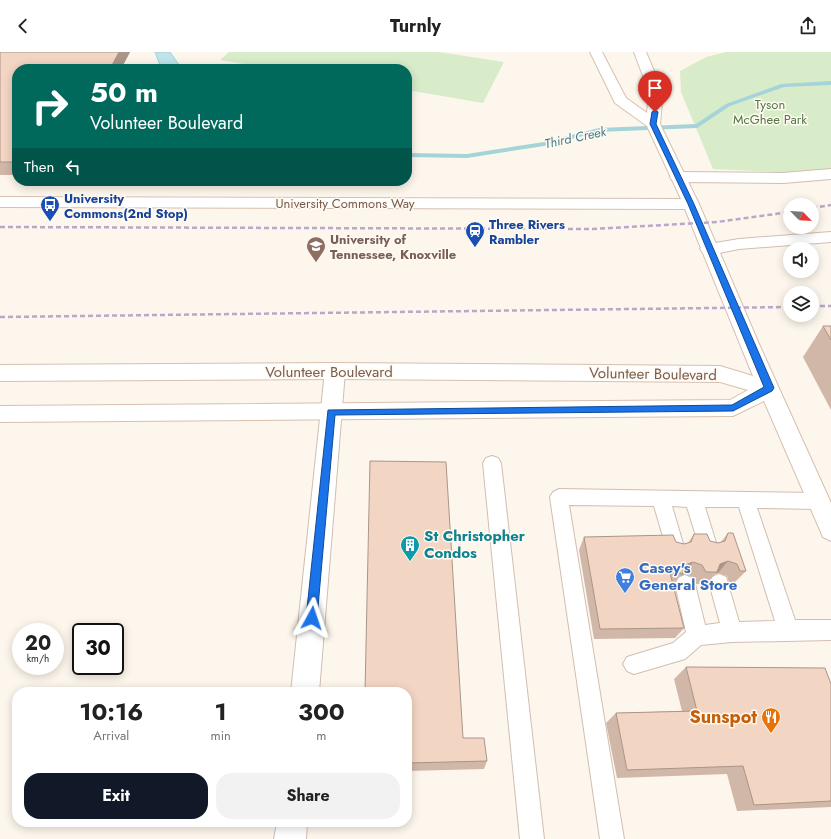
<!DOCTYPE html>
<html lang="en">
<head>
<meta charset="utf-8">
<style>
  body { margin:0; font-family:Jost,sans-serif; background:#f2f2f2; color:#222; height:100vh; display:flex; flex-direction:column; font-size:15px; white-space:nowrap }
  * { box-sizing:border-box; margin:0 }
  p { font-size:13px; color:#767676 }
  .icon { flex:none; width:22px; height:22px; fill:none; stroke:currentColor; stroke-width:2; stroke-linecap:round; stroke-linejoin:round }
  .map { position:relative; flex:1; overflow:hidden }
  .drawer { position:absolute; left:12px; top:635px; width:400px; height:140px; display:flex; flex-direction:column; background:#fff; border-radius:16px; box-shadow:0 2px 10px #0003 }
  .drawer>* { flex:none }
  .top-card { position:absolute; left:12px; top:12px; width:400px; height:122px; border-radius:16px; box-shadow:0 2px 10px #0003; background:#00695c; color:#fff; overflow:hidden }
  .needle { width:26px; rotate:114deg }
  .buttons { position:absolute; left:783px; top:146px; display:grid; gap:8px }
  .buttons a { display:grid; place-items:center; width:36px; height:36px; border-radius:50%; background:#fff; box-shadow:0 2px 10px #0003; font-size:20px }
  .speed { position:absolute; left:12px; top:571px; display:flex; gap:8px; font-size:20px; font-weight:700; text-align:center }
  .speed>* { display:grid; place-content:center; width:52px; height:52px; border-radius:50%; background:#fff; box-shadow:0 2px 10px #0003; line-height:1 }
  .speed small { font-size:10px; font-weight:400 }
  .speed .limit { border:2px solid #111; border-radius:6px; background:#fff; color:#111 }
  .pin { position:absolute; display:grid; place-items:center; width:34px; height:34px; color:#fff; margin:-41px -17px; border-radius:50% 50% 50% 0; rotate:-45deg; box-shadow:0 0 4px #0007 }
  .pin .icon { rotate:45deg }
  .me { position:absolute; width:44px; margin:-22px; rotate:5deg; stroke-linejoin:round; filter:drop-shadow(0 0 3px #0008) }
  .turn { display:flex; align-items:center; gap:14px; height:84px; padding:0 12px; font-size:18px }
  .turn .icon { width:52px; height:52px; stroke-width:2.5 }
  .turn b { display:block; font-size:28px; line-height:34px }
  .then { display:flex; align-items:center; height:38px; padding:0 12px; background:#0003; gap:8px; font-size:15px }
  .eta { display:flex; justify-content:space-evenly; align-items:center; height:68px; text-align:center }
  .eta b { font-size:24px; font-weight:700; line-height:28px }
  .primary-button { display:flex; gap:8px; margin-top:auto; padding:8px 12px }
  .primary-button a { flex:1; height:46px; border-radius:16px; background:#111827; color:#fff; font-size:16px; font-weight:700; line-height:46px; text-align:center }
  .primary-button a+a { background:#f2f2f2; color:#222 }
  header { display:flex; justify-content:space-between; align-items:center; height:52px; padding:0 12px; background:#fff; font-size:18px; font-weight:700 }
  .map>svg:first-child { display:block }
  .green { fill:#d8ecc9 }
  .water { fill:#bfe3e8; stroke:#a5d3da }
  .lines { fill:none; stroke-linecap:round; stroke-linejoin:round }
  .stream { fill:#a5d3da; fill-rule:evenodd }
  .lane-casing { stroke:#d1beb0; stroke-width:2 }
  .street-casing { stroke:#d1beb0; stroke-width:2 }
  .secondary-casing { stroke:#d6c0b0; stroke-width:2 }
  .lane { fill:#fff; fill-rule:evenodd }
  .street { fill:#fff; fill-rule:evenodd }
  .secondary { fill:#fff; fill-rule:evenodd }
  .rail { stroke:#b9a8c9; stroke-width:2.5; stroke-dasharray:5 3; stroke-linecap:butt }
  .wall { fill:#d1b7a8 }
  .shaded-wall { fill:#aa9588 }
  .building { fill:#f3d5c3; stroke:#aa9588 }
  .route { fill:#1a73e8; stroke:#114b97 }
  .labels { text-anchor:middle; stroke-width:3; stroke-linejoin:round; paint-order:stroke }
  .far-park-label { font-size:13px; fill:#537a41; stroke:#fffaf3 }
  .far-water-label { font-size:13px; font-style:italic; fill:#437c86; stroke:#fffaf3 }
  .far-transit-label { font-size:13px; font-weight:bold; fill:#164399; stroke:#fffaf3; text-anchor:start }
  .far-street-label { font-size:13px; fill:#7a5c4d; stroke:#fffaf3 }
  .far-education-label { font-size:13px; font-weight:bold; fill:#785e54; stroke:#fffaf3; text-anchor:start }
  .street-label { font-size:15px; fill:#7a5c4d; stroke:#fffaf3 }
  .culture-label { font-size:15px; font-weight:bold; fill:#0d838f; stroke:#fffaf3; text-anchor:start }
  .shop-label { font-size:15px; font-weight:bold; fill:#366cbe; stroke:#fffaf3; text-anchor:start }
  .near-food-label { font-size:18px; font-weight:bold; fill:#c56008; stroke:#fffaf3; text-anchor:end }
</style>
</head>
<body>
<header><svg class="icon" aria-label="back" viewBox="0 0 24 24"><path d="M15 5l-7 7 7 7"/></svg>Turnly<svg class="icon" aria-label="share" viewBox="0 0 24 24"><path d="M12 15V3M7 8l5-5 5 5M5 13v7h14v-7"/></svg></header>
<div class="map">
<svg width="831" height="787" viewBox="0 0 831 787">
  <rect width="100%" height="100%" fill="#fdf6ec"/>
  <!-- green -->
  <path class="green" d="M229 0H439L504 10 483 51 407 38V17H275L220 8Z
    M726 0H831V119L798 121 713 117 681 40 680 19 706 5Z"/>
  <!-- water -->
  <path class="water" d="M155 0H170L182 17H165L159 11Z"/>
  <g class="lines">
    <!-- stream -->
    <path class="stream" d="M831 29V33L784 35 730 54 697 76 599 80 544 94 467 106 407 105V101L467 102 544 90 599 76 696 72 726 52 781 32Z"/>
    <defs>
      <path id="lane" d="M492 404 498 406 501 411 544 787H520L483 411 486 406Z
        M559 437 818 441 824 444 827 449 824 454 818 457 757 456 795 568H831V588L732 590 701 593 685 607 634 622 627 619 623 612 627 605 673 591 686 580 675 532 678 526 685 523 692 526 695 532 705 573 720 571 709 531 712 525 719 522 726 525 739 570 775 569 739 455H705L717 494 715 500 708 502 701 500 699 494 687 455 672 454 684 495 682 501 675 503 668 501 666 495 654 454 569 453 624 787H600L550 445 553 440Z"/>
      <path id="street" d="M831 117V127L783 131 678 130 672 128 670 125 672 122 678 120 783 121Z
        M831 180V190L739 197 709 203 703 201 700 197 703 193 739 187Z
        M335 311 342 314 345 319 319 640H291L325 319 328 314Z
        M277 770H307L306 787H274Z"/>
      <path id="secondary" d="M590 0H602L626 46 647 61 649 40 634 0H646L663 40 660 72 699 152 759 292 831 451V489L823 485 764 349 733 364 0 370V354L730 348 748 338 720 330 335 327 0 329V313L335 311 720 314 753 324 685 157 0 155V145L681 147 647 74 615 51Z"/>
    </defs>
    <!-- lane casing -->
    <use href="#lane" class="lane-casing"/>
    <!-- street casing -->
    <use href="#street" class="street-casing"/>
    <!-- secondary casing -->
    <use href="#secondary" class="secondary-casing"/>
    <!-- lane -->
    <use href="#lane" class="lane"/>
    <!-- street -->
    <use href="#street" class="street"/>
    <!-- secondary -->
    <use href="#secondary" class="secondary"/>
    <!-- rail -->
    <path class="rail" d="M812 156 831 153
      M0 175 593 177 717 170 790 160
      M812 254H831
      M0 265 790 255"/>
  </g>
  <!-- wall -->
  <path class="wall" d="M0 0H130L121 17H17V123H0Z
    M107 129H223L222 132H108Z
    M823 274H831V358L803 305Z
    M728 481 746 519 735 530 729 531 727 524 718 521 715 522 708 531 696 532 693 525 684 522 680 524 674 533H673L684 576 675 586 594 587 579 498 584 485 676 490 684 492 688 491 694 482 710 489 718 491 721 490Z
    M686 615 831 632V755L737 759 727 722 617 726 606 671 616 661 682 659 674 627Z
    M407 640 463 686 487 709 484 717 407 719Z"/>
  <!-- shaded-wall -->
  <path class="shaded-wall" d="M119 0H130L121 17H110Z
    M728 509 718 521 715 522 717 520 720 512Z
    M693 510 684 522 680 524 682 521 685 513Z"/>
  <!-- building -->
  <path class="building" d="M0 0H119L110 17H17V110H0Z
    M823 274H831V288Z
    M370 409 446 410 463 686H484L487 709 407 711V640H365Z
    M728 481H733L746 519H740L737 512 728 509 720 512 717 520H706L702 513 693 510 685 513 682 521H670L684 576 600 577 584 485 673 483 676 490 684 492 691 490 694 482H707L710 489 718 491 725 489Z
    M686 615 825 616 831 632V749L754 753 743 714 627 718 616 661 697 659Z"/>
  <!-- route -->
  <path class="route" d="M655 58 658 60 656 72 694 152 774 336 772 339 733 359 335 363 317 566 316 570 312 571 308 570 306 566 328 358 732 353 764 335 688 152 650 72 652 60Z"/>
  <!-- icons -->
  <defs>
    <symbol id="bus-pin" viewBox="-11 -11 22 30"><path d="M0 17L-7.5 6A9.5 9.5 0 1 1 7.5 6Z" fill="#1a4fb4" stroke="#fffaf3"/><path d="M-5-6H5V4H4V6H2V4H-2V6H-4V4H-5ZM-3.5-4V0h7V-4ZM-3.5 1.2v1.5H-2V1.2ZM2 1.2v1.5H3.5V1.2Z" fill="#fff"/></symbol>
    <symbol id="station-pin" viewBox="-11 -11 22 30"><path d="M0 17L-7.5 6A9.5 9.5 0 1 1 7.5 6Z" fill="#1a4fb4" stroke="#fffaf3"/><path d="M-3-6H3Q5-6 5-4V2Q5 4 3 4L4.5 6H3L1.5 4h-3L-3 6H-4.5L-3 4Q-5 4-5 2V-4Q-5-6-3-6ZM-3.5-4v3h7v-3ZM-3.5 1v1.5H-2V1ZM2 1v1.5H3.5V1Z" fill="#fff"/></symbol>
    <symbol id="university-pin" viewBox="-11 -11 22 30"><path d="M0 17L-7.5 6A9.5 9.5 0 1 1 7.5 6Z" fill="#8d6e63" stroke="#fffaf3"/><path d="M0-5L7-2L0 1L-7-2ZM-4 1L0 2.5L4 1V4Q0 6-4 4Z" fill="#fff"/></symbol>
    <symbol id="building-pin" viewBox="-11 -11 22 30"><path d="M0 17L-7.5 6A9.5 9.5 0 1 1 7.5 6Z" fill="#0f9aa8" stroke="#fffaf3"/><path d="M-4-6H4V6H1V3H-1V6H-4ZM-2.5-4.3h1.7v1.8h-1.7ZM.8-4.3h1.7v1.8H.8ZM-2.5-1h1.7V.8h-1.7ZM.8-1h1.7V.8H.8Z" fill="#fff"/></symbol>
    <symbol id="supermarket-pin" viewBox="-11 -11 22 30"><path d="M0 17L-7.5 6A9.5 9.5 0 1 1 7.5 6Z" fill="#3f7fe0" stroke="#fffaf3"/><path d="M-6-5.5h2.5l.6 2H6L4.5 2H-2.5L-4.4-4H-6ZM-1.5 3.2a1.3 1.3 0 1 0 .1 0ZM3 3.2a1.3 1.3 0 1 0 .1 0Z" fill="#fff"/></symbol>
    <symbol id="restaurant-pin" viewBox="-11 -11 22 30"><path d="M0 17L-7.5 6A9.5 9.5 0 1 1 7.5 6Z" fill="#e8710a" stroke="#fffaf3"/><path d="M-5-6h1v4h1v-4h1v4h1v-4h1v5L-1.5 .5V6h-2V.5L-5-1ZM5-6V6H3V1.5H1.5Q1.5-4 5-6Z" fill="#fff"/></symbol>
  </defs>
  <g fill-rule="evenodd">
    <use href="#bus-pin" x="39" y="142" width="22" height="30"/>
    <use href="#station-pin" x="464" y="168" width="22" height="30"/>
    <use href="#university-pin" x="305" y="183" width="22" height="30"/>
    <use href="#building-pin" x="399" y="482" width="22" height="30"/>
    <use href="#supermarket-pin" x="614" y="514" width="22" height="30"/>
    <use href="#restaurant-pin" x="760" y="654" width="22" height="30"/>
  </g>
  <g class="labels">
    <!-- far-park labels -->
    <g class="far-park-label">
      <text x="770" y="57">Tyson<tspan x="770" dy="15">McGhee Park</tspan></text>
    </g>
    <!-- far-water labels -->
    <g class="far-water-label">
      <text transform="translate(575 85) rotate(-12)" y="5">Third Creek</text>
    </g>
    <!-- far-transit labels -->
    <g class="far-transit-label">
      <text x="64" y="151">University<tspan x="64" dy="15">Commons(2nd Stop)</tspan></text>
      <text x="489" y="177">Three Rivers<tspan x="489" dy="15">Rambler</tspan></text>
    </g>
    <!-- far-street labels -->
    <g class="far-street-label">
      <text x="345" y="156">University Commons Way</text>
    </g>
    <!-- far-education labels -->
    <g class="far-education-label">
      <text x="330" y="192">University of<tspan x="330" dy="15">Tennessee, Knoxville</tspan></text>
    </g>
    <!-- street labels -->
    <g class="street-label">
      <text x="329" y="325">Volunteer Boulevard</text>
      <text transform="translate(653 322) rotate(1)" y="5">Volunteer Boulevard</text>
    </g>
    <!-- culture labels -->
    <g class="culture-label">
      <text x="424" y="489">St Christopher<tspan x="424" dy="17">Condos</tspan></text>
    </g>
    <!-- shop labels -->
    <g class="shop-label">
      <text x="639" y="521">Casey's<tspan x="639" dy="17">General Store</tspan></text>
    </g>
    <!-- near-food labels -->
    <g class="near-food-label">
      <text x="757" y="671">Sunspot</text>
    </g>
  </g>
</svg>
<div class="buttons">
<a><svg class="needle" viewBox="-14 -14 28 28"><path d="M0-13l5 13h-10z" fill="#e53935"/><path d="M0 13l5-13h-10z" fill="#767676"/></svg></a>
<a><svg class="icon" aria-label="sound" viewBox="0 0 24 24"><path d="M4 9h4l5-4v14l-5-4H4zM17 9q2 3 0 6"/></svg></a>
<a><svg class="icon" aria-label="layers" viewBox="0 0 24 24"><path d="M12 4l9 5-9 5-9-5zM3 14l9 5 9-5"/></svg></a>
</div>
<div class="speed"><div>20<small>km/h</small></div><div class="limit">30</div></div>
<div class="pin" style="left:655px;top:60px;background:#d93025"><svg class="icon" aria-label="arrive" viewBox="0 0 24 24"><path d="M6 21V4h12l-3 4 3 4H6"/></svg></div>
<svg class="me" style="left:312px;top:566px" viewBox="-20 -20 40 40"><path d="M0-17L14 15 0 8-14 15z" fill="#1a73e8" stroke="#fff" stroke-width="4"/></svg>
<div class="top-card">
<div class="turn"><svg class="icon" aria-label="right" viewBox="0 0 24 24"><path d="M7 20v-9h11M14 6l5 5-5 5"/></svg><div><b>50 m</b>Volunteer Boulevard</div></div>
<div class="then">Then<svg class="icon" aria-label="left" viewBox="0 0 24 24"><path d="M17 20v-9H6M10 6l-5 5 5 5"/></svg></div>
</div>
<section class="drawer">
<div class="eta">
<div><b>10:16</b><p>Arrival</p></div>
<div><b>1</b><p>min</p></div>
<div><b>300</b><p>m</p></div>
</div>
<div class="primary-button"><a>Exit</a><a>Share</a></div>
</section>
</div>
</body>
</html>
